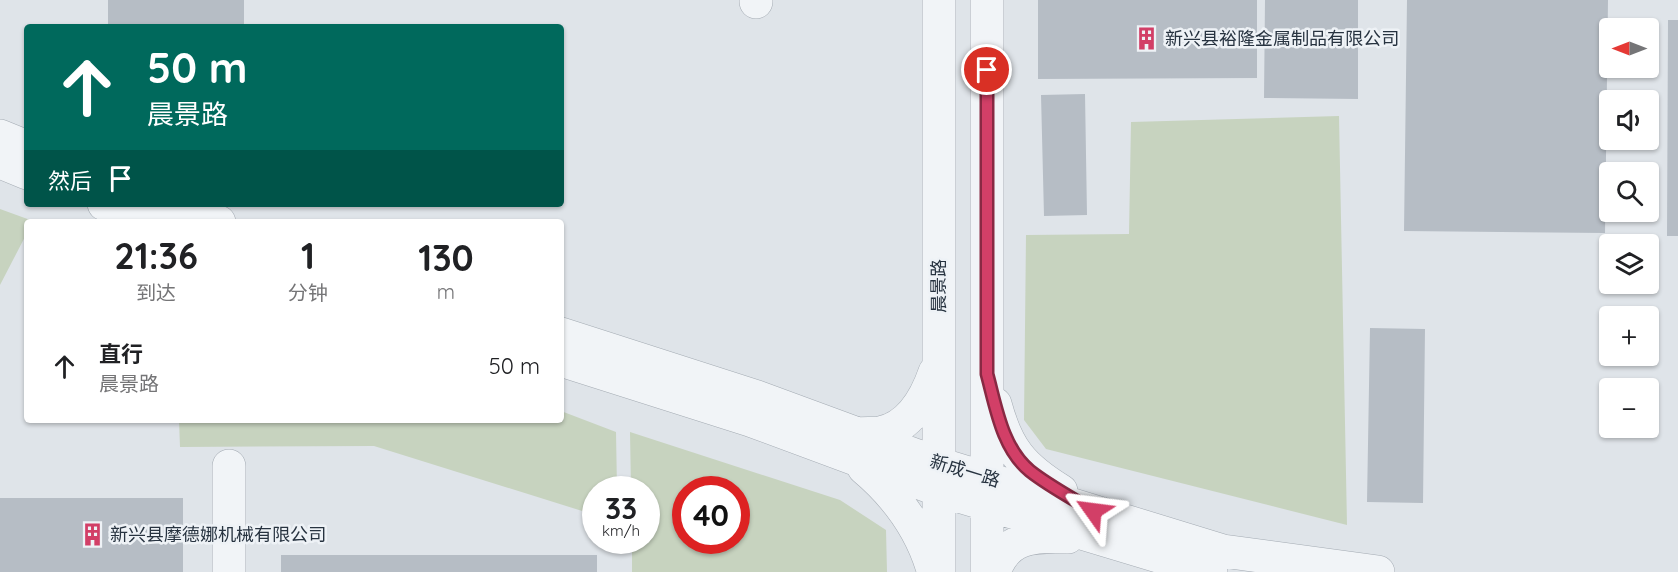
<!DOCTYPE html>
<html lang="zh">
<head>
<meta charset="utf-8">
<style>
  body { margin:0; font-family:Quicksand,"Noto Sans SC",sans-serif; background:#f6f6f6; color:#202124; height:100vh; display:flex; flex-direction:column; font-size:22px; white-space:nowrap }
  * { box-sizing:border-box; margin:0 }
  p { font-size:20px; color:#757577 }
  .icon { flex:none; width:33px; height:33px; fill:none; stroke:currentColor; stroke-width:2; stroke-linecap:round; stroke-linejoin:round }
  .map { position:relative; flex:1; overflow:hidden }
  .details { position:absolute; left:24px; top:219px; width:540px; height:204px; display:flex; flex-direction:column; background:#fff; border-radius:6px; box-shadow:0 2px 4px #0004 }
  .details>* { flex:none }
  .guide { position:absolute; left:24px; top:24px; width:540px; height:183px; border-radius:6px; box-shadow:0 2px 4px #0004; background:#00695c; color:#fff; overflow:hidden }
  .needle { width:39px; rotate:270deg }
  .controls { position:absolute; left:1599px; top:18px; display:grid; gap:12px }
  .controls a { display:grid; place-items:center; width:60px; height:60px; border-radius:6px; background:#fff; box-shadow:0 2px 4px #0004; font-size:30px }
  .speed { position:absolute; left:582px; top:476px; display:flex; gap:12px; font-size:30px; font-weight:700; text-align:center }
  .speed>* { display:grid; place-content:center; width:78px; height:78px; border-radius:50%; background:#fff; box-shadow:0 2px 4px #0004; line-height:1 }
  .speed small { font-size:15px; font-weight:400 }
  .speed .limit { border:9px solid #d22; background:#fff; color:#111 }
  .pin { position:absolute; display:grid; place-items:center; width:51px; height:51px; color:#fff; margin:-26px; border:3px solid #fff; border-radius:50%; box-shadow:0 2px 6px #0007 }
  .me { position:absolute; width:66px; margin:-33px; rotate:301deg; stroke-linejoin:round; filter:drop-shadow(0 0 4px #0008) }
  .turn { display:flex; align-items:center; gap:21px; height:126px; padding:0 24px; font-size:27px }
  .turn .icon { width:78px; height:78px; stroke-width:2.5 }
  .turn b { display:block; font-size:42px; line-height:51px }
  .then { display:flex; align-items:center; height:57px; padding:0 24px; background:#0003; gap:12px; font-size:22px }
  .eta { display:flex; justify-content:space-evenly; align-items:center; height:102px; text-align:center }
  .eta b { font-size:36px; font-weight:700; line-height:42px }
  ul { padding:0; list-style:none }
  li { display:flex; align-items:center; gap:18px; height:90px; padding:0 24px }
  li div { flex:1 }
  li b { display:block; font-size:22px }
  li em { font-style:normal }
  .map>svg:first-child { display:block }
  .green { fill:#c7d3bf; fill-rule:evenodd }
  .building { fill:#b6bdc5 }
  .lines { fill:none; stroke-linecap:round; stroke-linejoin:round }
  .minor-casing { stroke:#a4abb3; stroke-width:34 }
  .minor { stroke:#f1f4f7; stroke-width:33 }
  .route-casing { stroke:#882943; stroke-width:15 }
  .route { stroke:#d23f67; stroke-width:10 }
  .labels { text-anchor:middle; stroke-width:5; stroke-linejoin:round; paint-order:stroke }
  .poi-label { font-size:18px; fill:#273340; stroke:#eef2f6; text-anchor:start }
  .street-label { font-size:18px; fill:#273340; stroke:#eef2f6 }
</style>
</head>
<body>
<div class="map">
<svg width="1678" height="572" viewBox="0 0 1678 572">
  <rect width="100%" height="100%" fill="#dfe4e9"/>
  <!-- green -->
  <path class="green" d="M1339 116 1347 525 1046 449 1024 420 1026 235 1129 234 1131 122Z
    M0 209 33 221 27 222V233L0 285Z
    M561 411 616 432 617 489H596L595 515 374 446 180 447 179 420H561Z
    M630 432 840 500 886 530 887 572H632V540H646V489H631ZM686 489H736V540H686Z"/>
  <!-- building -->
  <path class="building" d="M108 0H244V27H108Z
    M1038 0H1257V78L1038 79Z
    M1265 0H1358V99L1264 98Z
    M1407 0H1608L1605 233 1404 231Z
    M1668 20H1678V236H1667Z
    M1085 94 1087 215 1044 216 1041 95Z
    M1370 328 1425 329 1423 503 1367 502Z
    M0 498H183V572H0Z
    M281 555H597V572H281Z"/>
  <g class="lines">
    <defs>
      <path id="minor" d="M939 0V572
        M987 0V572
        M756 2V0
        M0 136 27 147
        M0 162 27 173
        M104 204 150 222
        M169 204 219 222
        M561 334 757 397 939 464 1223 551 1378 572
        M561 360 750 420 939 490 1211 572
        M995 404C1007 449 1022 467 1061 491
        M856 434C864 433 873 434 880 433 911 427 926 398 935 372
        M229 466V572
        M864 468C896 495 921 529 933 570
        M994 572C1007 535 1034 536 1068 537"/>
    </defs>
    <!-- minor casing -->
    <use href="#minor" class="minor-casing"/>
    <!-- minor -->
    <use href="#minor" class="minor"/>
  </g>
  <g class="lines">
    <defs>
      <path id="route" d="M987 70V374C996 407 1002 448 1030 471 1049 486 1072 498 1093 511"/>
    </defs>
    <!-- route casing -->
    <use href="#route" class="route-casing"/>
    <!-- route -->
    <use href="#route" class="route"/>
  </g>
  <!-- icons -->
  <defs>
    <symbol id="building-bare" viewBox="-9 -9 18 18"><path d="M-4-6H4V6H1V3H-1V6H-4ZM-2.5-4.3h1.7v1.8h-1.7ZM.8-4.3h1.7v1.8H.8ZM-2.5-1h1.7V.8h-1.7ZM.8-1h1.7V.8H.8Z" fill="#d23f67" stroke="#eef2f6" stroke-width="2.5" paint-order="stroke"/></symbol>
  </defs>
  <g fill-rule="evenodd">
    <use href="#building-bare" x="1130" y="22" width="33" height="33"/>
    <use href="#building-bare" x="76" y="518" width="33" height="33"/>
  </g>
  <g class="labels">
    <!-- poi labels -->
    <g class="poi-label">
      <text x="1165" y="45">新兴县裕隆金属制品有限公司</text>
      <text x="110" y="541">新兴县摩德娜机械有限公司</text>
    </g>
    <!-- street labels -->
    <g class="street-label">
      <text transform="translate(939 286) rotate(-90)" y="6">晨景路</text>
      <text transform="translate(965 471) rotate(17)" y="6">新成一路</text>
    </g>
  </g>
</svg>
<div class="controls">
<a><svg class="needle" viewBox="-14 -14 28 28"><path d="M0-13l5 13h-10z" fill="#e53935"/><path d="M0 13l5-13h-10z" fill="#757577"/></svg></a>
<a><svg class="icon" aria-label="sound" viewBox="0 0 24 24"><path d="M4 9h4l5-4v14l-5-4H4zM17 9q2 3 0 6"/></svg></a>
<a><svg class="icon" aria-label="search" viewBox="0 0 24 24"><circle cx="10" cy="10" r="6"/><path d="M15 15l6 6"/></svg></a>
<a><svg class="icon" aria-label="layers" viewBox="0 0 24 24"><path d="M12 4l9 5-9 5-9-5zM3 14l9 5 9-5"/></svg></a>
<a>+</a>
<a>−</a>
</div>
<div class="speed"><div>33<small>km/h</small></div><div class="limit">40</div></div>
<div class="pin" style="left:987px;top:70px;background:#d93025"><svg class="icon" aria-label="arrive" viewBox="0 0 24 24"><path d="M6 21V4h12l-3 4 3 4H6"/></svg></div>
<svg class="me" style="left:1093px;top:511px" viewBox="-20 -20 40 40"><path d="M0-17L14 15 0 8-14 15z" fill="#d23f67" stroke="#fff" stroke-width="4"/></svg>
<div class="guide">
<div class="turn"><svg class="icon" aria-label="ahead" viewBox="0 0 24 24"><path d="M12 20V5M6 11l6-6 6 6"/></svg><div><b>50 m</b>晨景路</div></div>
<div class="then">然后<svg class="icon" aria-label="arrive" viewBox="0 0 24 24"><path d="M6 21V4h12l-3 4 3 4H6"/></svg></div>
</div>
<section class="details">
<div class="eta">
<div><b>21:36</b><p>到达</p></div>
<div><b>1</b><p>分钟</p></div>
<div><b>130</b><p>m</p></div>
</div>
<ul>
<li><svg class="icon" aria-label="ahead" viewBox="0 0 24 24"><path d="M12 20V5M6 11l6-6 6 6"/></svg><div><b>直行</b><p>晨景路</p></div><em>50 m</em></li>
</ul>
</section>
</div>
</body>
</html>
